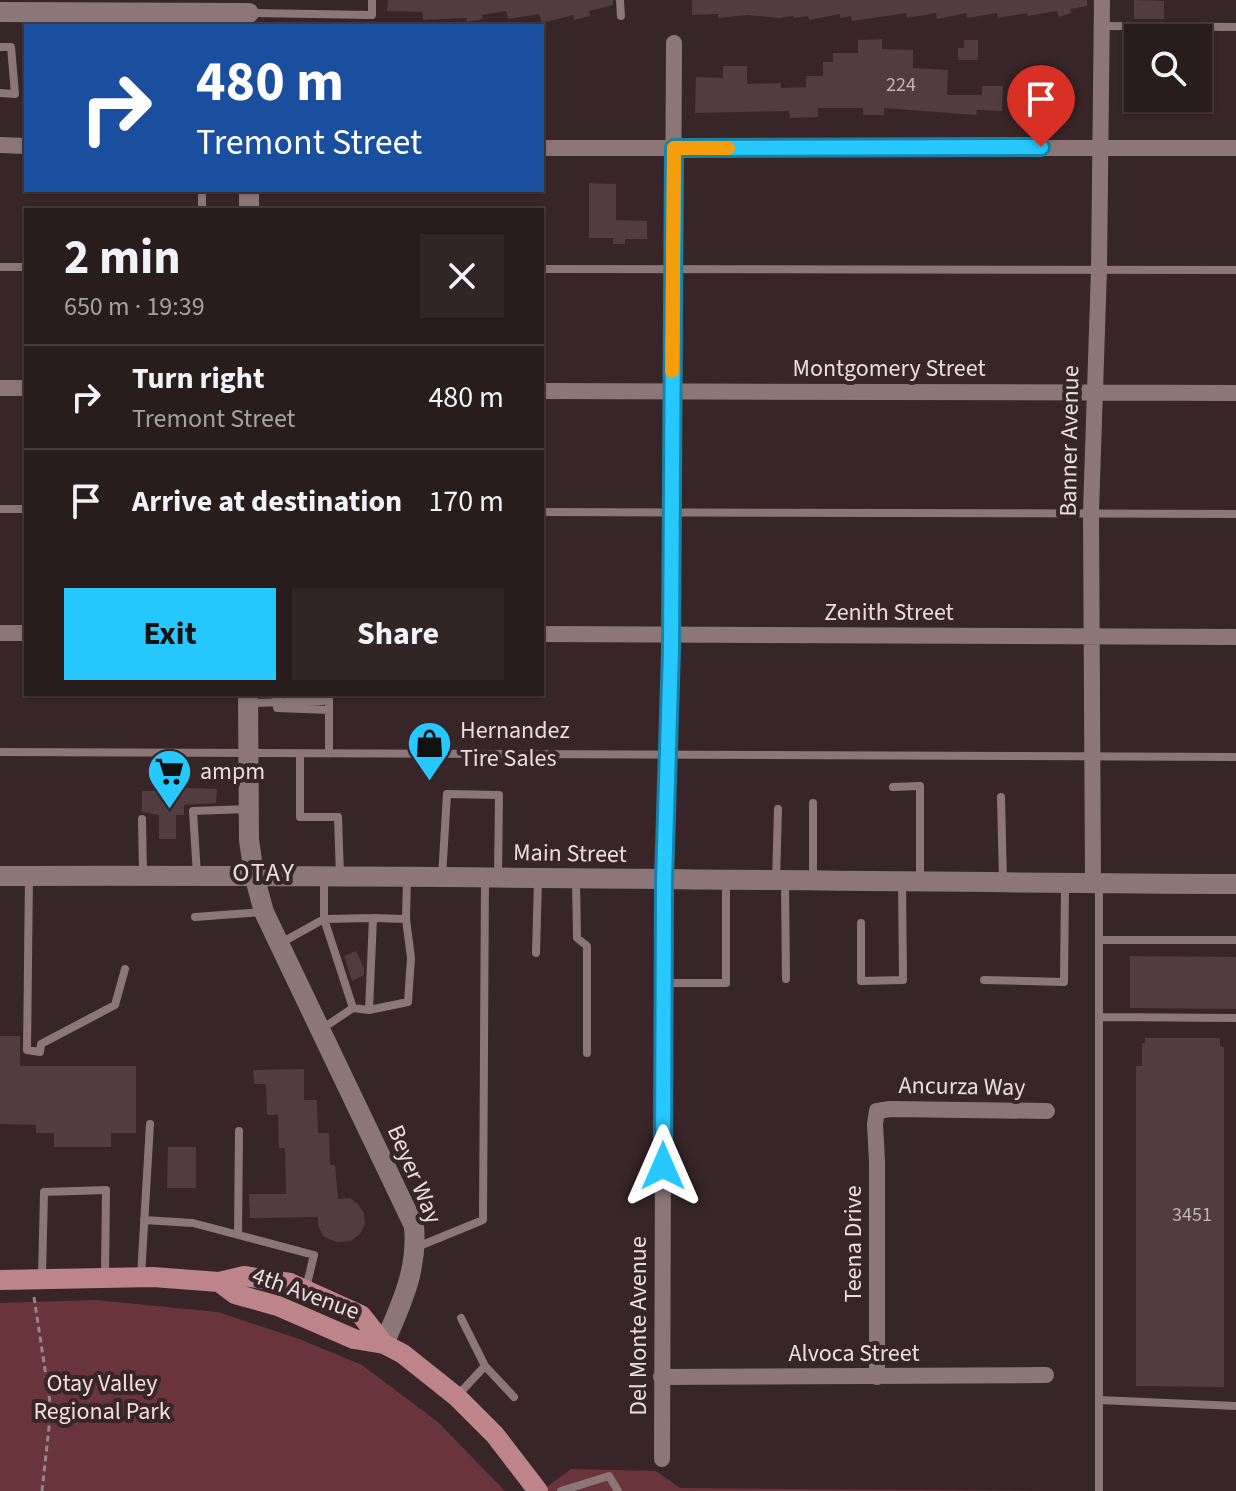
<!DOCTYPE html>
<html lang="en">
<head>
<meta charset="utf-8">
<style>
  body { margin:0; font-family:"Source Sans 3",sans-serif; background:#312526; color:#f1f3f6; height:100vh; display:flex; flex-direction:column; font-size:30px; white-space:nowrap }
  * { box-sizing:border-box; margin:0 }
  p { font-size:26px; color:#a5a1a4 }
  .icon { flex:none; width:44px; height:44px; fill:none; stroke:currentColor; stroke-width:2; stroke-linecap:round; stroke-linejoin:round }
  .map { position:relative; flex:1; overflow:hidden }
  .panel { position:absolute; left:24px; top:208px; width:520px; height:488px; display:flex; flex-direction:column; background:#291c1d; border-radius:0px; box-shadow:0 2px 6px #0004,0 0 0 2px #453a3b }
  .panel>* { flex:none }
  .hud { position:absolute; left:24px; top:24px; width:520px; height:168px; border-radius:0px; box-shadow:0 2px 6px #0004,0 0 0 2px #453a3b; background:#1a4fa0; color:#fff; overflow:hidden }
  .controls { position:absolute; left:1124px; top:24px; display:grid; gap:16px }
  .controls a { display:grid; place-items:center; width:88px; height:88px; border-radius:0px; background:#291c1d; box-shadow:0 2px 6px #0004,0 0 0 2px #453a3b; font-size:40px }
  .pin { position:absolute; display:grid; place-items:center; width:68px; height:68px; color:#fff; margin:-82px -34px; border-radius:50% 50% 50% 0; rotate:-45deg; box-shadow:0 0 8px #0007 }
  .pin .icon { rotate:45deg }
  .me { position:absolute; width:88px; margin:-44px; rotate:0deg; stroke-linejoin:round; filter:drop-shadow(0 0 6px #0008) }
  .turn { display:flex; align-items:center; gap:28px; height:168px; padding:0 40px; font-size:36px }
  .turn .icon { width:104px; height:104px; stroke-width:2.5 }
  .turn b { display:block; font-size:56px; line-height:68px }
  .round { display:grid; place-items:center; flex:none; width:84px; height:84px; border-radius:0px; background:#312526 }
  .summary { display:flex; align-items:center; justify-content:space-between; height:136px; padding:0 40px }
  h1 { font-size:48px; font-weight:700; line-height:60px }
  .action { display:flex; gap:16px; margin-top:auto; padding:16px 40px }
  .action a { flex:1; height:92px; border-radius:0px; background:#27c8ff; color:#111; font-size:32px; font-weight:700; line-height:92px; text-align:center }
  .action a+a { background:#312526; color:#f1f3f6 }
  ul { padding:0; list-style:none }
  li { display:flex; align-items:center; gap:24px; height:104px; padding:0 40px; border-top:2px solid #453a3b }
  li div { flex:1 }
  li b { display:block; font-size:30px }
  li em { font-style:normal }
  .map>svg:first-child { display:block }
  .green { fill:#6a343c }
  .building { fill:#513d3f }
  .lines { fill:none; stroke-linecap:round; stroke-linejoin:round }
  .path { stroke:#958687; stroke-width:3; stroke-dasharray:6 4; stroke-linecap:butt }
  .lane { stroke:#8c7678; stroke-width:8 }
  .street { stroke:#8c7678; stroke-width:16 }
  .secondary { stroke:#8c7678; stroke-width:20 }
  .primary { stroke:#bd848a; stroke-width:20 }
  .route-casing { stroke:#1982a6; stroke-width:20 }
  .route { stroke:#27c8ff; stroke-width:14 }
  .slow { stroke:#f59e0b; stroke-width:14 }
  .labels { text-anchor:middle; stroke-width:8; stroke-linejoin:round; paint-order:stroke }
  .number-label { font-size:20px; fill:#c4b5b6 }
  .street-label { font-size:24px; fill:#eaddde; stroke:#372527 }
  .poi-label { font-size:24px; fill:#eaddde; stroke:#372527; text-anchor:start }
  .park-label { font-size:24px; fill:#f4dee0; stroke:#372527 }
  .neighbourhood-label { font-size:26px; letter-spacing:2px; fill:#eaddde; stroke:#372527 }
</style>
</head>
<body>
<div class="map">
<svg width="1236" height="1491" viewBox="0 0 1236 1491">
  <rect width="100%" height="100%" fill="#372527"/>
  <!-- green -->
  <path class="green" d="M95 1300 218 1312 302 1340 362 1365 438 1422 505 1491H0V1303Z
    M571 1469 656 1471 680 1488 1056 1491H541Z"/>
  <!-- building -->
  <path class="building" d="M388 0H613V5L589 11 590 16 574 20 573 15 542 23 539 14 508 19 506 11 482 15 483 19 467 22 466 18 423 20 422 12 387 11Z
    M692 0H1087V6L1070 9 1071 13 1059 17 1057 11 1028 16 1027 13 998 18 997 13 967 18 966 13 937 19 936 13 907 18 906 13 852 21 851 16 840 18V14L809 20 808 16 794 18 793 16 779 18 748 15 718 18V14L692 15Z
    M1134 0 1164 1V19H1134Z
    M882 39V49L913 50V68L948 70 947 95H982V86H1003L1002 111 977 110 976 115 884 108V115H863V108H818V117L790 118 789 111 695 113 696 77 723 78V66H747V84L781 83V88L806 87V76H823V62H833V53H858V40Z
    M964 40H978V60H958V48H964Z
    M589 183 616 184V220L647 221V239H625V244H613V238H589Z
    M168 787 217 789 216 803 184 805V815H176V839H159V815L142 812V791H168Z
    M356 951 364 968V975L352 981 344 956Z
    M1130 956 1236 957V1009L1130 1008Z
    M0 1036H20V1066H136V1133H111V1147H54V1133H36V1125L0 1124Z
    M1145 1038H1220V1046L1224 1047V1387L1136 1386V1066H1142V1043H1145Z
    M304 1069V1100H317L318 1133H329L330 1165H335L338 1199 350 1198 358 1204 364 1213 365 1224 360 1234 351 1241 337 1242 324 1237 318 1226V1217L250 1218 249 1194H286L285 1148H279L278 1115H267L266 1084H254L253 1070Z
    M168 1147H196V1188H167Z"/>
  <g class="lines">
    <!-- path -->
    <path class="path" d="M34 1297 51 1409 42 1491"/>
    <!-- lane -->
    <path class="lane" d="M620 0 621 16
      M250 13 372 15V0
      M1102 26 1236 27
      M0 47H11L15 94 0 93
      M202 210V190
      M0 267H26
      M542 269 1236 270
      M0 509H26
      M542 512 1236 514
      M276 694 277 708 329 710
      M329 694V754
      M250 703 323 701 322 694
      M0 752 1236 757
      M300 754V817H338L340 876
      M893 787 920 786V881
      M1001 797 1003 882
      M813 803V881
      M142 819 143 875
      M197 875 193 811 248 809
      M29 877 27 1050 40 1052 41 1044 115 1005 125 969
      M324 877V919L353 1008
      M442 877 447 794 499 795 498 878
      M576 880 577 938 587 946V1053
      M776 881 778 809
      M785 882 786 979
      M1099 884V1491
      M195 917 262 912
      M861 923V981L903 980 902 883
      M1099 940H1236
      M279 944 324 919 373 918
      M536 953 538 880
      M984 980 1064 982 1065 884
      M664 983H726V881
      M369 1010 408 1002 411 958 406 919
      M1099 1017 1236 1018
      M320 1030 353 1008 369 1010 373 918 406 919 407 877
      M144 1220 193 1223 314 1255 306 1288
      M238 1235 239 1131
      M417 1247 483 1220 485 878
      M141 1276 150 1124
      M42 1277 44 1192 106 1190 105 1276
      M485 1366 514 1397
      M457 1396 485 1366 461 1318
      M1099 1400 1236 1406
      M561 1491 609 1476 618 1491"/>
    <!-- street -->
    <path class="street" d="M0 145 26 146
      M542 148H1236
      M0 388H26
      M542 391 1236 393
      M0 633H26
      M542 634 1236 637
      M1093 883 1091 512 1099 269 1102 0
      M661 1377 1046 1375
      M877 1377V1162L875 1124 877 1111 890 1109 1047 1111
      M662 1459 664 881 671 650 674 43"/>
    <!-- secondary -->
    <path class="secondary" d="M0 12 249 13
      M249 210V190
      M248 694 249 840 254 875 264 912 414 1226C418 1271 401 1304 384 1344
      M0 876C412 874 824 882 1236 884"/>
    <!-- primary -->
    <path class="primary" d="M0 1280 153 1277 219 1282 244 1276 290 1283 361 1315 384 1344
      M219 1282 235 1294 278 1306 354 1339 384 1344 403 1354 457 1397 495 1435 538 1491"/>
  </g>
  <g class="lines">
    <defs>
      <path id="route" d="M663 1166 664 881 671 650 674 148 1041 147"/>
    </defs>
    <!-- route casing -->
    <use href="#route" class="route-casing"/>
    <!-- route -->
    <use href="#route" class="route"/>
    <!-- slow -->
    <path class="slow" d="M672 371 674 148H728"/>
  </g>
  <!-- icons -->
  <defs>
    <symbol id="shop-pin" viewBox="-11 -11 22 30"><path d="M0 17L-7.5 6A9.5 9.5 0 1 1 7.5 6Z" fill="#27c8ff" stroke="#372527"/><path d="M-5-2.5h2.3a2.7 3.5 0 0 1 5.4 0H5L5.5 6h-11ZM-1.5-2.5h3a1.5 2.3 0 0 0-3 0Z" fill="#111"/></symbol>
    <symbol id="supermarket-pin" viewBox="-11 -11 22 30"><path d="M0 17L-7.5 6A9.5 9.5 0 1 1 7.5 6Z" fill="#27c8ff" stroke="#372527"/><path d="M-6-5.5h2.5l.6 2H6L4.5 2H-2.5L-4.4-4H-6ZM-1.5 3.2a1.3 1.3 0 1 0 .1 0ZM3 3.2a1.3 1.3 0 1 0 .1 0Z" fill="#111"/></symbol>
  </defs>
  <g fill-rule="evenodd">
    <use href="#shop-pin" x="404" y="718" width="51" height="69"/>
    <use href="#supermarket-pin" x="144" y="746" width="51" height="69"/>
  </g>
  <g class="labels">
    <!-- number labels -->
    <g class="number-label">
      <text x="901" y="91">224</text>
      <text x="1192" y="1221">3451</text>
    </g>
    <!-- street labels -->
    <g class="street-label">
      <text x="889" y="376">Montgomery Street</text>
      <text transform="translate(1069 441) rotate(-89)" y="8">Banner Avenue</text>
      <text x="889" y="620">Zenith Street</text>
      <text transform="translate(570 853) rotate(1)" y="8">Main Street</text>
      <text transform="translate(962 1086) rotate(1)" y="8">Ancurza Way</text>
      <text transform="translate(415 1174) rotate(67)" y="8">Beyer Way</text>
      <text transform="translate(853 1244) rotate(-90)" y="8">Teena Drive</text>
      <text transform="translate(306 1293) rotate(20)" y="8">4th Avenue</text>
      <text transform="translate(638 1326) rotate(-90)" y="8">Del Monte Avenue</text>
      <text x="854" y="1361">Alvoca Street</text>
    </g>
    <!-- poi labels -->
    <g class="poi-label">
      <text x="460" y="738">Hernandez<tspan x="460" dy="28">Tire Sales</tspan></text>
      <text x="200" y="779">ampm</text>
    </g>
    <!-- park labels -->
    <g class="park-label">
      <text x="102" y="1391">Otay Valley<tspan x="102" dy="28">Regional Park</tspan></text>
    </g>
    <!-- neighbourhood labels -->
    <g class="neighbourhood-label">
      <text x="264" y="881">OTAY</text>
    </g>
  </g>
</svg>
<div class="controls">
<a><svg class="icon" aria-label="search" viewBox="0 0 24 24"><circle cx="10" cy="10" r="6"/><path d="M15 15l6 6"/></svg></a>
</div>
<div class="pin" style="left:1041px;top:147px;background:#d93025"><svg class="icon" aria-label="arrive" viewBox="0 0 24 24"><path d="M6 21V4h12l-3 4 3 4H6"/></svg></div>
<svg class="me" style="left:663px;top:1166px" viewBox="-20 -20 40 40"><path d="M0-17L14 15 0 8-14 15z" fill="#27c8ff" stroke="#fff" stroke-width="4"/></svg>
<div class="hud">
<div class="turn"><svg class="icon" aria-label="right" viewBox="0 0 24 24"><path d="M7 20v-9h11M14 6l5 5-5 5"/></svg><div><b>480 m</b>Tremont Street</div></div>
</div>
<section class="panel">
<div class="summary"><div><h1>2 min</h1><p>650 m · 19:39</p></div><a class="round"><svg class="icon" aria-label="close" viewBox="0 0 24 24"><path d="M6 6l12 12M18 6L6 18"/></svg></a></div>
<ul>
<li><svg class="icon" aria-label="right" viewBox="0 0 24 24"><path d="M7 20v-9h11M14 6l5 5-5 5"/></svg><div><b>Turn right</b><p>Tremont Street</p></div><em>480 m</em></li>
<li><svg class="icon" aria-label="arrive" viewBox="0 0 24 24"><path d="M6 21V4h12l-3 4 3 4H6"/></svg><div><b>Arrive at destination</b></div><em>170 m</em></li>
</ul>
<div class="action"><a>Exit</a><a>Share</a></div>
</section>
</div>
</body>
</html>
